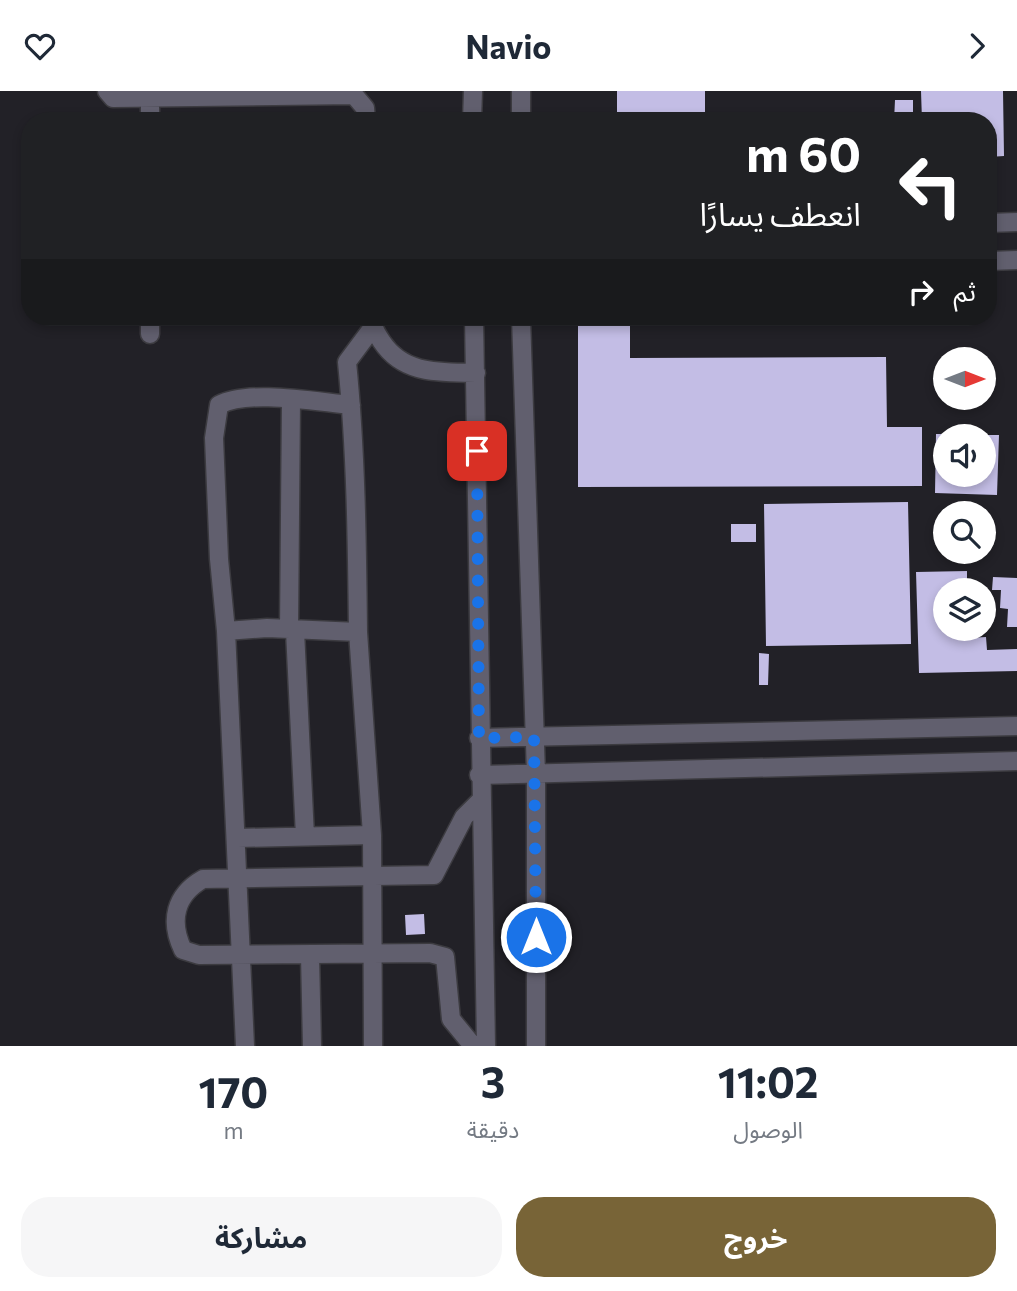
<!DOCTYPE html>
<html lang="ar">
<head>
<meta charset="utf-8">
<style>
  body { margin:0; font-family:Commissioner,"Noto Sans Arabic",sans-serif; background:#f6f6f7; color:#1f2937; direction:rtl; height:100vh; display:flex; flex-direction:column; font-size:26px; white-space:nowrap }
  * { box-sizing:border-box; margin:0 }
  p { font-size:23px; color:#747a83 }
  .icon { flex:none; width:38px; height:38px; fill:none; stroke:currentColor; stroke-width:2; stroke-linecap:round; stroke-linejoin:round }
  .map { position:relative; height:955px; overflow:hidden; direction:ltr }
  .drawer { display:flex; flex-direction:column; background:#fff; flex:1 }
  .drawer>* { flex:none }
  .hud { position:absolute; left:21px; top:21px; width:976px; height:214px; border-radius:28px; box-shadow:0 4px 10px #0003; direction:rtl; background:#202124; color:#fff; overflow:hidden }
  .needle { width:46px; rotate:90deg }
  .buttons { position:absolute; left:933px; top:256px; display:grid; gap:14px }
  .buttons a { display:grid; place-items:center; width:63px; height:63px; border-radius:50%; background:#fff; box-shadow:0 4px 10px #0003; font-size:35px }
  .pin { position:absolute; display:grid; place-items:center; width:60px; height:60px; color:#fff; margin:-30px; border-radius:14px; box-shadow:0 4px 10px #0006 }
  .me { position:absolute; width:77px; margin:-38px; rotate:0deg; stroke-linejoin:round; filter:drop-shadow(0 0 5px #0008) }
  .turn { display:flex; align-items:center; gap:24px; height:147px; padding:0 21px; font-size:32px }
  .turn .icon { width:91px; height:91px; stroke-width:2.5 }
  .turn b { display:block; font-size:49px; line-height:60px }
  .then { display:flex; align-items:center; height:66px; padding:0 21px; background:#0003; gap:14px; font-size:26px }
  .eta { display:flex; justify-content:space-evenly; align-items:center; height:119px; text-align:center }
  .eta b { font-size:42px; font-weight:700; line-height:49px }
  .button { display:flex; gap:14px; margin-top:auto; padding:14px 21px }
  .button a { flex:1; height:80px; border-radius:28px; background:#786437; color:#fff; font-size:28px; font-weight:700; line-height:80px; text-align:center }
  .button a+a { background:#f6f6f7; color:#1f2937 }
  header { display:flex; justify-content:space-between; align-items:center; height:91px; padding:0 21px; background:#fff; font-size:32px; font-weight:700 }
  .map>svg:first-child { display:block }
  .building { fill:#c3bde5 }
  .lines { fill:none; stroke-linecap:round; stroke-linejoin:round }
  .minor-casing { stroke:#3c3b40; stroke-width:21 }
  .minor { stroke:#615f6e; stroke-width:18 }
  .route { stroke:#1a73e8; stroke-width:12; stroke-dasharray:0 21.6 }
</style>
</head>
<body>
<header><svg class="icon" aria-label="forward" viewBox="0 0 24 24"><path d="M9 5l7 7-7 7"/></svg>Navio<svg class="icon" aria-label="heart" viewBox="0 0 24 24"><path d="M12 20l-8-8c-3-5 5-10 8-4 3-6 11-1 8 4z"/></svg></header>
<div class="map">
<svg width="1017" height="955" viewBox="0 0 1017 955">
  <rect width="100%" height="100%" fill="#222127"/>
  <!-- building -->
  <path class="building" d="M617 0H705V22H617Z
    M921 0H1003L1004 65 989 66V30H922Z
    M895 9H913V30H894Z
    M172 226H331V230L172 233Z
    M578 226H630V267L886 266 887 336H922V395L578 396Z
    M936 343H945V383H984V344H999L997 404 935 402Z
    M908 411 911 553 766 555 764 413Z
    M731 433H756V451H731Z
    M967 480V499H945V537H968V547L986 546 987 559 1017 558V580L919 582 916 481Z
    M993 486 1017 487V536H1007L1008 518 1000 517 1001 499H992Z
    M759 562 769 563 768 594H759Z
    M424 823 425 843 406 844 405 824Z"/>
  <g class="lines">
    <defs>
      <path id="minor" d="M107 0 113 7 354 4 365 17 366 30
        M150 6V30
        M472 30 473 0
        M521 30V0
        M989 132 1017 131
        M989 170 1017 169
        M150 226V243
        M372 226C373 237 376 242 382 251 404 284 440 281 476 282
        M474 226 486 955
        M521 226 536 683V955
        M351 314C317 311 248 298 219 314L214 347 219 468 226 540 267 537 358 541C357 451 356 361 347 271L373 236
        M289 539 291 309
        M226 540 245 955
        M295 540 305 745
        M358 541 372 744 373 955
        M479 647 1017 635
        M479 684 1017 670
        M238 747 372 744
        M310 864 312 955
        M473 955 451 928 445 866 430 862 199 864 183 859C169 830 175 804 203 788L434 784 464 726 481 709"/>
    </defs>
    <!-- minor casing -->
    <use href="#minor" class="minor-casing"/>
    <!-- minor -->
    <use href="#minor" class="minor"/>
  </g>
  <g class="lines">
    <!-- route -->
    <path class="route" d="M477 360 479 647 534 646 536 846"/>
  </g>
</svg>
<div class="buttons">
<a><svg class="needle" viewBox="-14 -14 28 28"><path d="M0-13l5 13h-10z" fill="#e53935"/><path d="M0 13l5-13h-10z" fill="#747a83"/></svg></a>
<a><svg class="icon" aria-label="sound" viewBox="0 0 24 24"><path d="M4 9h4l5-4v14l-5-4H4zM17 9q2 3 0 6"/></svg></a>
<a><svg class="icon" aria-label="search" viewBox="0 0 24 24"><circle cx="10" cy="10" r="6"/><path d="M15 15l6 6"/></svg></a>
<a><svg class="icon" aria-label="layers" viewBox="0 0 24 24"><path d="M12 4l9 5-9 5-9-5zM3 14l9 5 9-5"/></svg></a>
</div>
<div class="pin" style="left:477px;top:360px;background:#d93025"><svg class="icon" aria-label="arrive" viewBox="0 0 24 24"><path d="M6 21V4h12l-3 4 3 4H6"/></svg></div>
<svg class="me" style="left:536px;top:846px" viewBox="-20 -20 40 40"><circle r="17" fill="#1a73e8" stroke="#fff" stroke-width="3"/><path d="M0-11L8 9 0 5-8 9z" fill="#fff"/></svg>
<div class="hud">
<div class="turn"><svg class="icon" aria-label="left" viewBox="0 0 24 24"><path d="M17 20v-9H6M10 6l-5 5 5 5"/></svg><div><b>60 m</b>انعطف يسارًا</div></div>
<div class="then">ثم<svg class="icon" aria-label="right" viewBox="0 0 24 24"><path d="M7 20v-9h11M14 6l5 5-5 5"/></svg></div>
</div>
</div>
<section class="drawer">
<div class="eta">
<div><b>11:02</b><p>الوصول</p></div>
<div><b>3</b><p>دقيقة</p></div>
<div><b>170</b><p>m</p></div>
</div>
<div class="button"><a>خروج</a><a>مشاركة</a></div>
</section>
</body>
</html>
